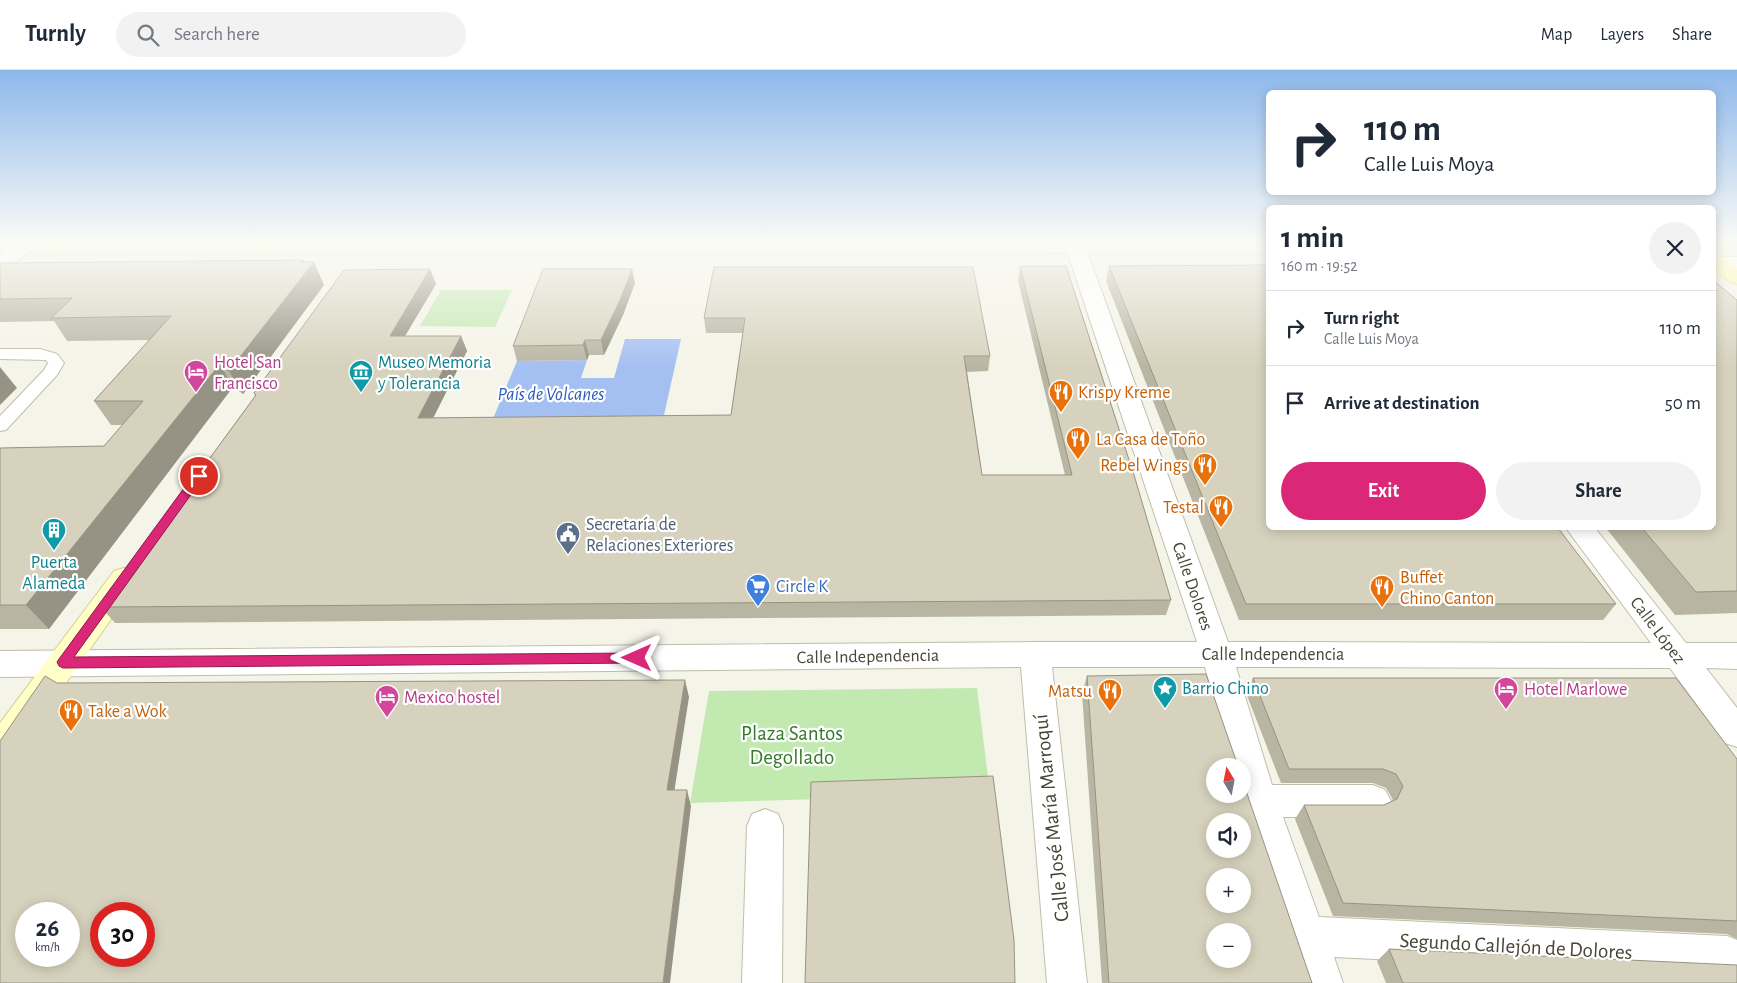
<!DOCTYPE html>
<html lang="en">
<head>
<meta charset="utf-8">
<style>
  body { margin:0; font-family:"Alegreya Sans",sans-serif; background:#f2f2f3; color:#1f2937; height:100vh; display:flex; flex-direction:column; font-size:19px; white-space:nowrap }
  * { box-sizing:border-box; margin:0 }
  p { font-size:16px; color:#747a83 }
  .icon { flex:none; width:28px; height:28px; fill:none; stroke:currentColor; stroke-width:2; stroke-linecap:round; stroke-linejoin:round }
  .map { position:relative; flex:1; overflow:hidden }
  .drawer { position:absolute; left:1266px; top:135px; width:450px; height:325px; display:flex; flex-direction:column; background:#fff; border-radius:8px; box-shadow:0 2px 12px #0003 }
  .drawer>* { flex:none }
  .top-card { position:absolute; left:1266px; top:20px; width:450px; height:105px; border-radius:8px; box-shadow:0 2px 12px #0003; background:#fff; color:#1f2937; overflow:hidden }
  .needle { width:32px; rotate:350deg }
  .buttons { position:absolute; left:1206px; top:688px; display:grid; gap:10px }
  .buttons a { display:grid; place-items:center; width:45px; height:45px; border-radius:50%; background:#fff; box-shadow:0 2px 12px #0003; font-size:25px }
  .speed { position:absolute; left:15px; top:832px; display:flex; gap:10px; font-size:25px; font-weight:700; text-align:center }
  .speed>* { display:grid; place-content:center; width:65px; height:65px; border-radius:50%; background:#fff; box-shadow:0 2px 12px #0003; line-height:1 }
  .speed small { font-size:12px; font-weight:400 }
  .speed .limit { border:8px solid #d22; background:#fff; color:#111 }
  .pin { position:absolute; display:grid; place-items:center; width:42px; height:42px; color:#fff; margin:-21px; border:2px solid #fff; border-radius:50%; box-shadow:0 1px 5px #0007 }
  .me { position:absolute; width:55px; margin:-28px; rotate:270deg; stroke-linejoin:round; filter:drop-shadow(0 0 4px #0008) }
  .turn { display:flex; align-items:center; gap:18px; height:105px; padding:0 15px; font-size:22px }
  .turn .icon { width:65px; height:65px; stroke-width:2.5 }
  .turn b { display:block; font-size:35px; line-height:42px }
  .round { display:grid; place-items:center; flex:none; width:52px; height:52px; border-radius:26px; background:#f2f2f3 }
  .summary { display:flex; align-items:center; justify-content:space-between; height:85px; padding:0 15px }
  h1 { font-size:30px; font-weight:600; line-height:38px }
  .button { display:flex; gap:10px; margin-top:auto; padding:10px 15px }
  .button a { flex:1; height:58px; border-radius:30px; background:#db2777; color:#fff; font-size:20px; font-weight:600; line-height:58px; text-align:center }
  .button a+a { background:#f2f2f3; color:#1f2937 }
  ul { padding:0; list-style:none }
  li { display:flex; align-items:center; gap:15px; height:75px; padding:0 15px; border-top:1px solid #e0e1e3 }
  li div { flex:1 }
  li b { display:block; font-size:19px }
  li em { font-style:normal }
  header { display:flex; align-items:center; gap:30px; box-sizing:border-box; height:70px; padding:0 25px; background:#fff; border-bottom:1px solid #e0e1e3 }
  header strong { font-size:24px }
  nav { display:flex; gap:28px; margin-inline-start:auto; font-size:18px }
  .search { width:350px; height:45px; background:#f2f2f3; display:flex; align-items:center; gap:12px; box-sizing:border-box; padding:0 18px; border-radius:28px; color:#747a83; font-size:19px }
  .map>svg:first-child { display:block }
  .green { fill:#c2e9b0 }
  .water { fill:#a4bff2 }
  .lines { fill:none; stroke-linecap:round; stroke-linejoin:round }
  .lane-casing { stroke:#c0beaa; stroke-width:2 }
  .street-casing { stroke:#c0beaa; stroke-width:2 }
  .secondary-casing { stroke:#d2d094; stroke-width:2 }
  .primary-casing { stroke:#e6df64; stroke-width:2 }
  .lane { fill:#fff; fill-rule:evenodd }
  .street { fill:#fff; fill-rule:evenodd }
  .secondary { fill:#ffffc7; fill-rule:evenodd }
  .primary { fill:#fffb96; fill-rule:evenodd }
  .wall { fill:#b8b5a3 }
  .shaded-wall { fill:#969384 }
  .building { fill:#d6d2bd; stroke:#969384; fill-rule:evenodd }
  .route { fill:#db2777; stroke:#8e194d }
  .labels { text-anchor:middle; stroke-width:4.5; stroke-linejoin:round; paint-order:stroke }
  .hotel-label { font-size:18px; fill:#b23c85; stroke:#fff; text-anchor:start }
  .culture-label { font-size:18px; fill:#0d838f; stroke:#fff; text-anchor:start }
  .food-label { font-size:18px; fill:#c56008; stroke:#fff; text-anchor:start }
  .service-label { font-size:18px; fill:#4e5e75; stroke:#fff; text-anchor:start }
  .shop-label { font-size:18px; fill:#366cbe; stroke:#fff; text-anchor:start }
  .street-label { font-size:18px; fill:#484536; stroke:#fff }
  .water-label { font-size:19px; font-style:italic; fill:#2d5bb6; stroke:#fff }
  .near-park-label { font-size:21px; fill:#337b28; stroke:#fff }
  .near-street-label { font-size:21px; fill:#484536; stroke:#fff }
</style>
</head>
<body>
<header>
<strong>Turnly</strong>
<div class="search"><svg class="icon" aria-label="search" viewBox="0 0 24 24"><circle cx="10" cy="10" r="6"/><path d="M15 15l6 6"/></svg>Search here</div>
<nav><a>Map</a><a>Layers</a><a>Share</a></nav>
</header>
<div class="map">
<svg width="1737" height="913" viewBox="0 0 1737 913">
  <rect width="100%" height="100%" fill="#f4f4e8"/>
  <!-- green -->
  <path class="green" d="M441 220H512L495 257 420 256Z
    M977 618 990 724 690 733 709 621Z"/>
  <!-- water -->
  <path class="water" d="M625 269H681L662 354 490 356 517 291 587 290 581 308H614Z"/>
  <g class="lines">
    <defs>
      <path id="lane" d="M0 279H40L57 284 64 293 57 305 6 360 0 361V346L44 300 48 293 46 290 0 289Z"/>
      <path id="street" d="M28 170 32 171 35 175 32 179 7 199 0 201V185L18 171Z
        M1076 172 1083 174 1086 178 1228 572 1651 573 1566 458H1595L1686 573H1737V599L1706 598 1737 638V677L1725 673 1670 598 1236 597 1272 715H1373L1385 720 1391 731 1385 742 1373 747H1283L1319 847 1727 866 1737 870V902L1727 906 1334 887 1343 913H1303L1241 731 1239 724H1242V696H1232L1205 597H1052L1087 913H1047L1021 597 0 607V581L1035 572H1197L1066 178 1069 174Z
        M1719 187H1737V199L1714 198V188Z
        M765 739 778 744 783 756 782 913H742L747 756 752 744Z"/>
      <path id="secondary" d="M0 170 1269 171V183L0 182Z
        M124 498 134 501 139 509 134 517 12 689 0 694V653L114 501Z"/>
      <path id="primary" d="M1714 183 1721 185 1737 198V214L1730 212 1714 199Z"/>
    </defs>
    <!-- lane casing -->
    <use href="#lane" class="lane-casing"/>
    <!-- street casing -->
    <use href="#street" class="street-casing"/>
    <!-- secondary casing -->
    <use href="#secondary" class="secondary-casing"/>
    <!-- primary casing -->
    <use href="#primary" class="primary-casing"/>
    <!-- lane -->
    <use href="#lane" class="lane"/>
    <!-- street -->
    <use href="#street" class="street"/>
    <!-- secondary -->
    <use href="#secondary" class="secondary"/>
    <!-- primary -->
    <use href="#primary" class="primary"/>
  </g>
  <!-- wall -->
  <path class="wall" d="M303 190 304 192 324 215 243 324 233 317 49 559H0V378L104 376 123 355H111L94 331 150 270 67 271 54 251 0 252V193Z
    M1020 196 1171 530 1166 545 115 553 101 537 255 326 254 323 430 199 436 214 405 266H461L467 281 433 348 731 345 743 263H706L704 248 714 197 990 286 988 301 967 302 982 405H1065L1018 211Z
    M1109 196 1616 534 1603 550H1239L1106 211Z
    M635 213 623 245 604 285H589L587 290 517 291 513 276Z
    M1737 230V543L1675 545 1606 458H1714Z
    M1087 606 1312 913H1102L1082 623Z
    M1253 608 1737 689V869L1727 864 1333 846 1295 749 1304 735H1384L1392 731 1393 730 1386 718 1373 713H1281L1246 623Z
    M1389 879 1737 913H1386L1377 891Z"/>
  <!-- shaded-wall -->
  <path class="shaded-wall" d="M303 190 308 201 314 192 324 215 243 324 229 301Z
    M430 199 436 214 396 281 390 266Z
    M632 199 635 213 623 245 604 285 601 270Z
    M461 266 467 281 425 364 418 348Z
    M585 270 589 285 587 290 583 275Z
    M220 294 233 317 49 559 26 535Z
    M0 297 17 318 0 335Z
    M685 610 689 627 672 736 667 720Z
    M687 720 691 736 670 913H663Z"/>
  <!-- building -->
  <path class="building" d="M303 190 301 192H314L229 301 220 294 26 535H0V378L104 376 143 331H94L171 246 51 248 72 228 0 229V193Z
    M1269 195V458H1558L1616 534H1246L1109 196Z
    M1020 196H1066L1134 405 1171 530 101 537 256 325 254 323 344 200 430 199 390 266H461L418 348 731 345 745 248H704L714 197H973L990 286H964L982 405H1072Z
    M543 199H632L620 230 601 270H585L583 275 513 276Z
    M1714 211 1737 230V521L1696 522 1642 458H1714Z
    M1206 604 1238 696H1215V724H1242V709L1312 913H1109L1087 606ZM1215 751H1242V779H1215ZM1215 806H1242V834H1215ZM1215 861H1242V889H1215Z
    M45 606 57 613 685 610 667 720H687L663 913H0V671ZM26 844H69V886H26ZM101 844H144V886H101Z
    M1253 608H1676L1737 689V851L1343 833 1304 735H1384L1397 729 1403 716 1396 704 1383 699H1289Z
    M993 706 1014 870 1015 913H805L811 712Z
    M1389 879 1737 895V913H1403Z"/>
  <!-- sky -->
  <linearGradient id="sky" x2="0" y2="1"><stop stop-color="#8db8ec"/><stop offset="0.57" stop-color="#fafaf5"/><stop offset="1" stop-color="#fafaf5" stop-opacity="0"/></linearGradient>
  <rect width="1737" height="298" fill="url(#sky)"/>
  <!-- route -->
  <path class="route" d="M199 402 205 406 203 408 74 587 637 583 642 584 644 588 642 591 637 593 63 598 59 596 57 592 59 589 195 403Z"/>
  <!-- icons -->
  <defs>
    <symbol id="hotel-pin" viewBox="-11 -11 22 30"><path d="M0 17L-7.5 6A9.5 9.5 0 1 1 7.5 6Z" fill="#d1479c" stroke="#fff"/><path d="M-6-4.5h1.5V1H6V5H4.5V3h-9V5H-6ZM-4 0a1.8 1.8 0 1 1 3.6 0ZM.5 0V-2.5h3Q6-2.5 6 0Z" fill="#fff"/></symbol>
    <symbol id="museum-pin" viewBox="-11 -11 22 30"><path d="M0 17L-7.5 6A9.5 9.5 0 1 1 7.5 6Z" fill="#0f9aa8" stroke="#fff"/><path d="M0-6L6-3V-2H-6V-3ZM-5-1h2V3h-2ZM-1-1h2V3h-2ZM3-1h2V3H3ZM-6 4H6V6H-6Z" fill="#fff"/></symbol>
    <symbol id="restaurant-pin" viewBox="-11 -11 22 30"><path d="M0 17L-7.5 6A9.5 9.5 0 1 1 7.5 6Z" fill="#e8710a" stroke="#fff"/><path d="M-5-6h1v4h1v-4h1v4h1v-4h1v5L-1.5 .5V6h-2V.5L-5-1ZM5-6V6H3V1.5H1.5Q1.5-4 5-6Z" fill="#fff"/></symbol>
    <symbol id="building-pin" viewBox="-11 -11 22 30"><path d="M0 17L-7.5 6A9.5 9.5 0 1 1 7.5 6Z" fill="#0f9aa8" stroke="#fff"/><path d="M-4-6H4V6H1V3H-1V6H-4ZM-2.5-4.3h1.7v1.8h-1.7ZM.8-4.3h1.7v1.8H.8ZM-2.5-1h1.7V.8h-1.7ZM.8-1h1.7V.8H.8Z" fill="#fff"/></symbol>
    <symbol id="civic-pin" viewBox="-11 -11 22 30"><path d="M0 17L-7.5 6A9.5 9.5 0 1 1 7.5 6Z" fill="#5c6f8a" stroke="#fff"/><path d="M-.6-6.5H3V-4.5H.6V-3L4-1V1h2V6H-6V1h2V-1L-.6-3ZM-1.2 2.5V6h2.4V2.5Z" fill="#fff"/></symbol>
    <symbol id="supermarket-pin" viewBox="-11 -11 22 30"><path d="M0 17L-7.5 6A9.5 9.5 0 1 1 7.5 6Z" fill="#3f7fe0" stroke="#fff"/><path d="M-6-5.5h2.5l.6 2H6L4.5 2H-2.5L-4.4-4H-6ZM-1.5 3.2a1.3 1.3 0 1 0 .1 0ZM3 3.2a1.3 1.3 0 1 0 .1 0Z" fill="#fff"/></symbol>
    <symbol id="sight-pin" viewBox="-11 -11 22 30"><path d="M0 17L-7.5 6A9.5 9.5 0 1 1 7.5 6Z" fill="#0f9aa8" stroke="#fff"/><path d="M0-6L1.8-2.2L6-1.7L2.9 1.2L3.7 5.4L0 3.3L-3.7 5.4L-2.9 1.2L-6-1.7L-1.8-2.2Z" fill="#fff"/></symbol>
  </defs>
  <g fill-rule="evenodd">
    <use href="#hotel-pin" x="182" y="288" width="28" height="38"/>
    <use href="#museum-pin" x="347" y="288" width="28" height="38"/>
    <use href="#restaurant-pin" x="1047" y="308" width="28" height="38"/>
    <use href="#restaurant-pin" x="1064" y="355" width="28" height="38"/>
    <use href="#restaurant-pin" x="1191" y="381" width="28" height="38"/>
    <use href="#restaurant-pin" x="1207" y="423" width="28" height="38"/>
    <use href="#building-pin" x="40" y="446" width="28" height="38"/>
    <use href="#civic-pin" x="554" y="450" width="28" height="38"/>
    <use href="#supermarket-pin" x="744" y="502" width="28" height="38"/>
    <use href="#restaurant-pin" x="1368" y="503" width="28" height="38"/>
    <use href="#sight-pin" x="1151" y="604" width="28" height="38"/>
    <use href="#hotel-pin" x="1492" y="605" width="28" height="38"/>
    <use href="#restaurant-pin" x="1096" y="607" width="28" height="38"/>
    <use href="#hotel-pin" x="373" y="613" width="28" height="38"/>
    <use href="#restaurant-pin" x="57" y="627" width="28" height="38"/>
  </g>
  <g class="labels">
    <!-- hotel labels -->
    <g class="hotel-label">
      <text x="214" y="298">Hotel San<tspan x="214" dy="21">Francisco</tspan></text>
      <text x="1524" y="625">Hotel Marlowe</text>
      <text x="404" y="633">Mexico hostel</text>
    </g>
    <!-- culture labels -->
    <g class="culture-label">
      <text x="378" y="298">Museo Memoria<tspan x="378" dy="21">y Tolerancia</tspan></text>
      <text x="54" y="498" text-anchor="middle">Puerta<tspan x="54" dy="21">Alameda</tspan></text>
      <text x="1182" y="624">Barrio Chino</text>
    </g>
    <!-- food labels -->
    <g class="food-label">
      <text x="1078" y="328">Krispy Kreme</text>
      <text x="1096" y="375">La Casa de Toño</text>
      <text x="1188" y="401" text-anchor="end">Rebel Wings</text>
      <text x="1204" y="443" text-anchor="end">Testal</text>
      <text x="1400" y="513">Buffet<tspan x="1400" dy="21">Chino Canton</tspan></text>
      <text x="1092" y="627" text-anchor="end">Matsu</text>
      <text x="88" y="647">Take a Wok</text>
    </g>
    <!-- service labels -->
    <g class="service-label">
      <text x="586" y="460">Secretaría de<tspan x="586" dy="21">Relaciones Exteriores</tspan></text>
    </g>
    <!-- shop labels -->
    <g class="shop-label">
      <text x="776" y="522">Circle K</text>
    </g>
    <!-- street labels -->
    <g class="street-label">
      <text transform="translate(1193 516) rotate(71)" y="6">Calle Dolores</text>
      <text transform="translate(1658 560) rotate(53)" y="6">Calle López</text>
      <text x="1273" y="590">Calle Independencia</text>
      <text transform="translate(868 586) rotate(-1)" y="6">Calle Independencia</text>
    </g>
    <!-- water labels -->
    <g class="water-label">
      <text x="551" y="330">País de Volcanes</text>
    </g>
    <!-- near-park labels -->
    <g class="near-park-label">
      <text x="792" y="670">Plaza Santos<tspan x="792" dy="24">Degollado</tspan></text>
    </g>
    <!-- near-street labels -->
    <g class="near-street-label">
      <text transform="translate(1051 748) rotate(-96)" y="7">Calle José María Marroquí</text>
      <text transform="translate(1516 876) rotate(3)" y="7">Segundo Callejón de Dolores</text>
    </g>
  </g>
</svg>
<div class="buttons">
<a><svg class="needle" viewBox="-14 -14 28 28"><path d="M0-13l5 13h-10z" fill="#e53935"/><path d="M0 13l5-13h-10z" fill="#747a83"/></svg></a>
<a><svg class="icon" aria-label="sound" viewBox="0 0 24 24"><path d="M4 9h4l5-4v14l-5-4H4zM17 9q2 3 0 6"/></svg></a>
<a>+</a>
<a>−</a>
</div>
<div class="speed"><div>26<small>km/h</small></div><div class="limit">30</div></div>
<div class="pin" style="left:199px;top:406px;background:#d93025"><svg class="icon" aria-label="arrive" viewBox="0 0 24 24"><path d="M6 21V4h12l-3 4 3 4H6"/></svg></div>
<svg class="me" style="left:637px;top:588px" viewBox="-20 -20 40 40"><path d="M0-17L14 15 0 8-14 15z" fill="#db2777" stroke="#fff" stroke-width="4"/></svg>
<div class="top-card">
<div class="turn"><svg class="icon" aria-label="right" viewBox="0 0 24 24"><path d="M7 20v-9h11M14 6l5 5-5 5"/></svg><div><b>110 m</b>Calle Luis Moya</div></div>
</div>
<section class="drawer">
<div class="summary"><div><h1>1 min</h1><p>160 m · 19:52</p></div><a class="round"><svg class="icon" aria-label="close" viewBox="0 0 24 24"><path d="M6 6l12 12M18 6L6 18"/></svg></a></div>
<ul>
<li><svg class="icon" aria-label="right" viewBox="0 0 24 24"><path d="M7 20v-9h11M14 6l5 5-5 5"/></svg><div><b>Turn right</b><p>Calle Luis Moya</p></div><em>110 m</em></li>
<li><svg class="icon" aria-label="arrive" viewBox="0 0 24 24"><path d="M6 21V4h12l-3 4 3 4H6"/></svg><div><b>Arrive at destination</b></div><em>50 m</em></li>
</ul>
<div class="button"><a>Exit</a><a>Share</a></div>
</section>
</div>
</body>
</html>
